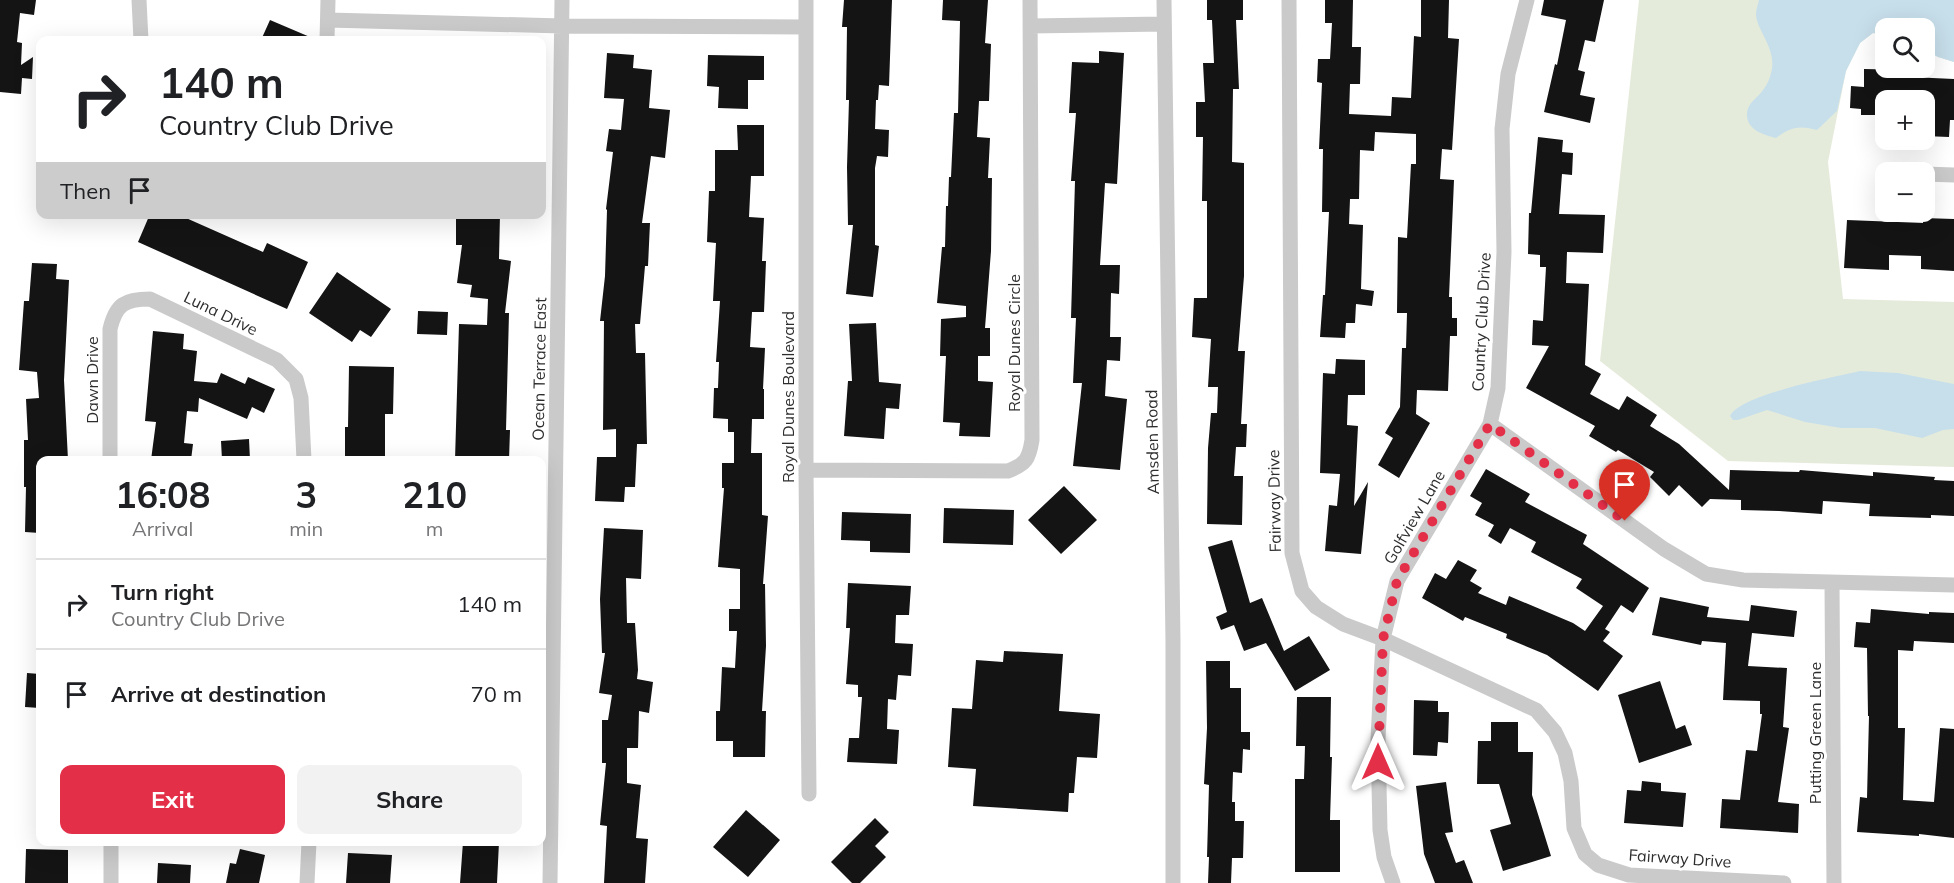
<!DOCTYPE html>
<html lang="en">
<head>
<meta charset="utf-8">
<style>
  body { margin:0; font-family:Mulish,sans-serif; background:#f2f2f2; color:#202124; height:100vh; display:flex; flex-direction:column; font-size:22px; white-space:nowrap }
  * { box-sizing:border-box; margin:0 }
  p { font-size:20px; color:#757577 }
  .icon { flex:none; width:33px; height:33px; fill:none; stroke:currentColor; stroke-width:2; stroke-linecap:round; stroke-linejoin:round }
  .map { position:relative; flex:1; overflow:hidden }
  .side { position:absolute; left:36px; top:456px; width:510px; height:390px; display:flex; flex-direction:column; background:#fff; border-radius:12px; box-shadow:0 6px 24px #0002 }
  .side>* { flex:none }
  .banner { position:absolute; left:36px; top:36px; width:510px; height:183px; border-radius:12px; box-shadow:0 6px 24px #0002; background:#fff; color:#202124; overflow:hidden }
  .tools { position:absolute; left:1875px; top:18px; display:grid; gap:12px }
  .tools a { display:grid; place-items:center; width:60px; height:60px; border-radius:12px; background:#fff; box-shadow:0 6px 24px #0002; font-size:30px }
  .pin { position:absolute; display:grid; place-items:center; width:51px; height:51px; color:#fff; margin:-62px -26px; border-radius:50% 50% 50% 0; rotate:-45deg; box-shadow:0 0 6px #0007 }
  .pin .icon { rotate:45deg }
  .me { position:absolute; width:66px; margin:-33px; rotate:0deg; stroke-linejoin:round; filter:drop-shadow(0 0 4px #0008) }
  .turn { display:flex; align-items:center; gap:21px; height:126px; padding:0 24px; font-size:27px }
  .turn .icon { width:78px; height:78px; stroke-width:2.5 }
  .turn b { display:block; font-size:42px; line-height:51px }
  .then { display:flex; align-items:center; height:57px; padding:0 24px; background:#0003; gap:12px; font-size:22px }
  .eta { display:flex; justify-content:space-evenly; align-items:center; height:102px; text-align:center }
  .eta b { font-size:36px; font-weight:700; line-height:42px }
  .action { display:flex; gap:12px; margin-top:auto; padding:12px 24px }
  .action a { flex:1; height:69px; border-radius:12px; background:#e42f49; color:#fff; font-size:24px; font-weight:700; line-height:69px; text-align:center }
  .action a+a { background:#f2f2f2; color:#202124 }
  ul { padding:0; list-style:none }
  li { display:flex; align-items:center; gap:18px; height:90px; padding:0 24px; border-top:2px solid #e0e0e0 }
  li div { flex:1 }
  li b { display:block; font-size:22px }
  li em { font-style:normal }
  .map>svg:first-child { display:block }
  .green { fill:#e5ebdb }
  .water { fill:#c7dfeb }
  .building { fill:#141414 }
  .lines { fill:none; stroke-linecap:round; stroke-linejoin:round }
  .street { stroke:#cacaca; stroke-width:15 }
  .route { stroke:#e42f49; stroke-width:10; stroke-dasharray:0 18 }
  .labels { text-anchor:middle; stroke-width:6; stroke-linejoin:round; paint-order:stroke }
  .street-label { font-size:16px; fill:#2d2d2d; stroke:#fff }
</style>
</head>
<body>
<div class="map">
<svg width="1954" height="883" viewBox="0 0 1954 883">
  <rect width="100%" height="100%" fill="#fff"/>
  <!-- green -->
  <path class="green" d="M1639 0H1954V62L1938 57 1925 50 1924 28H1886L1885 35 1873 33 1860 43 1846 71 1828 162 1843 299 1954 302V467L1728 461 1600 361Z"/>
  <!-- water -->
  <path class="water" d="M1759 0H1954V62L1938 57 1925 50 1924 28H1886L1885 35 1873 33 1860 43 1846 71 1837 111 1817 130C1800 125 1790 127 1776 138 1765 135 1749 131 1747 117 1746 103 1757 99 1763 90 1768 84 1771 75 1772 68 1775 47 1756 29 1756 14 1756 10 1758 4 1759 0Z
    M1860 371 1898 373 1954 384V429L1943 430 1922 438 1875 428H1841L1805 422 1767 410 1738 420H1733L1730 416C1741 394 1835 377 1860 371Z"/>
  <!-- building -->
  <path class="building" d="M0 0H36L34 15 20 13 17 42 22 43 21 65 33 57 32 79 22 78 21 94 0 92Z
    M844 0H892L889 86 879 85 878 100H876L875 129 889 130 888 157 877 156 875 168V245L879 246 873 297 846 294 853 225H848L847 167 849 100H846L847 27H842Z
    M943 0H988L985 43 991 44 989 101H979L977 137 990 138 988 178H992L991 251 985 328H990V356H978V381L993 382 990 437 959 436 960 423 943 422 946 356H940L941 319 966 317V306L937 303 942 247H945L946 206H948L949 177H951L954 113H958L960 21 942 20Z
    M1207 0H1243V20H1236L1239 89H1233L1232 162 1244 163V276L1238 351H1245L1241 424H1247L1246 447H1236L1234 476H1243L1242 525 1207 524 1208 448 1211 413H1217L1218 387H1208L1211 339 1192 337 1194 298H1207V201H1202L1203 137H1196V102H1205L1203 63H1214L1212 20H1207Z
    M1325 0H1353L1352 47H1361L1360 84H1350L1349 114 1391 116 1392 97 1411 98 1414 36 1421 37V0H1449L1448 38 1459 39 1452 150 1442 149 1440 179 1454 180 1449 297H1452V318H1457V336H1450L1448 391 1417 390 1416 414 1430 423 1399 478 1378 465 1393 438 1385 433 1400 407 1402 348H1406L1407 313H1397L1398 237 1407 238 1411 164H1416V134L1375 132 1374 151 1360 150 1359 199H1350L1349 224 1363 225 1361 289 1374 291 1372 306 1356 304 1355 323H1346L1345 338 1320 337 1323 295H1325L1329 212H1322L1323 149H1319L1322 83 1317 82 1318 59H1330L1332 23H1325Z
    M1544 0H1604L1595 42 1585 40 1578 70 1585 72 1580 95 1595 98 1590 123 1544 112 1555 64 1557 65 1566 20 1541 15Z
    M270 20 317 40H261Z
    M1099 51 1124 53 1117 184 1105 183 1100 265H1120L1119 294 1111 293 1110 337H1121L1120 361 1107 360 1105 396 1127 399 1120 470 1073 466 1082 383H1073L1076 318H1071L1075 181H1071L1076 113H1069L1072 62 1099 63Z
    M607 53 634 55 633 68 652 70 649 108 670 110 665 158 651 156 642 223H650L648 266H645L640 324H635L636 353H645L647 444H637L635 487H625L624 502 595 501 597 457H616V429L603 430 604 321H600L605 276 607 210 606 209 613 152 606 151 609 129 621 130 624 99 604 98Z
    M708 55 764 56V80H748V109L718 108 719 87 707 86Z
    M1864 69 1911 70V77L1954 79V120H1950L1949 137 1924 136V100H1886V115H1861V109L1850 108 1851 86 1864 87Z
    M737 125H764V176H751L749 217 764 218 762 261H766L764 312H752L750 347 765 348 763 389H764V419H752L751 453H762V515L768 516 763 584H765L766 646 762 711H766L765 757H733V741H716V711H720L722 667 735 668 737 631H729V609H740V569L718 567 724 488H722V463H734V432H728V419L713 418 714 388H718L719 362H716L720 301H713L716 243 707 242 709 191H715V150H738Z
    M1538 137 1563 140 1562 152 1573 153 1572 175 1562 174 1559 214 1605 215 1603 253 1567 252 1566 283 1589 284 1585 365 1601 374 1590 394 1619 410 1627 396 1657 415 1650 426 1679 444 1729 490 1730 470 1799 472 1800 470 1873 476V472L1935 477 1934 480 1954 481V516L1931 515V518L1869 516 1870 504 1823 501 1822 514 1779 511 1741 510V500L1710 499 1702 507 1679 485 1669 496 1650 477 1654 472 1618 450 1616 452 1589 436 1595 426 1526 388 1549 346 1532 345 1533 320 1543 321 1546 267H1540V255L1528 254 1529 213H1531Z
    M150 214H177L263 252 267 243 308 262 287 309 138 242Z
    M456 214H500L499 259 511 261 505 313H509L506 430H510L509 460H455L459 324 487 325 488 299 470 297 472 285 457 283 462 245H456Z
    M1923 218 1954 219V271L1921 269V256L1889 255V270L1844 268 1847 220 1923 223Z
    M32 263 57 264 56 279 69 280 64 380 68 460H40V533L25 532 26 487H24V440H28L26 399 39 398 37 372 19 370 24 301H29Z
    M337 272 391 309 371 337 360 330 352 342 309 313Z
    M418 311 448 312 447 335 417 334Z
    M876 323 879 382 901 384 899 409 886 408 884 439 844 436 848 381H852L849 324Z
    M153 331 184 334 183 349 197 351 194 381 217 383 221 373 245 384 248 377 275 389 264 413 252 407 247 419 199 398 198 412 187 411 184 443 193 444 191 460H151L156 422 145 421Z
    M1336 359 1365 360V395H1348L1347 425 1358 426 1354 506 1368 482 1361 554 1325 551 1329 505 1337 506 1340 474 1320 473 1323 373 1335 374Z
    M349 366 394 367 393 414H385V460H345V427H348Z
    M249 439 250 460H222L221 441Z
    M1486 469 1530 494 1525 502 1587 535 1583 544 1649 588 1633 613 1621 605 1605 629 1610 632 1603 641 1623 656 1598 691 1547 655 1506 638 1507 634 1465 617 1463 621 1422 598 1435 573 1446 579 1458 560 1477 570 1470 581 1482 588 1478 593 1506 605 1509 596 1573 623 1585 631 1603 606 1576 588 1582 579 1531 552 1536 542 1510 528 1501 544 1488 536 1494 525 1475 515 1482 503 1470 496Z
    M1064 486 1097 520 1061 554 1028 520Z
    M944 508 1014 510 1013 545 943 543Z
    M842 512 911 514 910 553 870 552V541L841 540Z
    M604 528 643 530 641 579 626 578 627 623H635L638 670 637 679 653 682 649 713 639 711 638 748H627V783L641 785 636 838 648 839 645 883H604L607 826 600 825 606 763H602V720H608L612 695 599 693 605 653H602L600 599Z
    M1232 540 1250 603 1262 598 1284 651 1309 636 1330 670 1295 691 1266 643 1244 651 1234 625 1221 630 1216 617 1227 612 1208 547Z
    M848 583 911 586 909 615H896L895 643 913 644 911 676 898 675 896 700 888 699 887 729 899 730 897 764 847 762 849 738H859L862 697H858V685L846 684 850 628H846Z
    M1660 597 1709 607 1707 617 1749 621 1751 605 1797 611 1794 637 1752 633 1748 666 1787 668 1783 727 1789 728 1778 802 1799 804 1798 833 1720 828 1722 799 1740 800 1746 750 1757 751 1762 714H1760V701L1723 700 1726 643 1702 641 1701 645 1652 635Z
    M1871 609 1929 614V612L1954 613V643L1914 641 1913 651 1898 650V728H1905L1903 800 1934 802 1940 728 1954 729V838L1919 834V836L1857 832 1860 797 1867 798 1869 716H1868L1867 648 1854 647 1856 622 1870 623Z
    M1004 651 1063 654 1059 711 1100 714 1097 758 1077 757 1074 793H1069L1068 812 973 806 976 769 948 767 952 708 972 709 976 660 1003 662Z
    M1206 661H1230V688H1241V732H1250V750L1243 749 1242 773 1233 772 1232 802H1235V821H1244L1243 858H1232L1231 883H1208L1209 857H1207L1209 785 1204 784 1207 728Z
    M27 673 40 674V708L25 707Z
    M1660 681 1676 729 1685 725 1692 745 1639 763 1618 695Z
    M1297 697H1331L1330 757H1332L1330 820H1340V872H1295V779H1304L1305 746H1296Z
    M1414 700 1438 701V712H1449L1448 743 1438 742 1437 756 1413 755Z
    M1491 722H1518V752H1533L1532 795 1551 856 1503 871 1490 830 1511 824 1499 784H1477L1478 741H1491Z
    M1642 781 1661 783V791L1686 793 1683 827 1624 823 1627 790 1641 791Z
    M1446 782 1453 832 1445 833 1456 863 1464 860 1473 883H1435L1424 854 1416 786Z
    M746 810 780 840 748 877 713 847Z
    M875 818 889 832 875 846 886 857 860 883H852L831 862Z
    M463 842H499L497 883H460Z
    M26 849 68 850V883H25Z
    M240 849 265 855 259 883H226L230 863 236 864Z
    M348 853 392 855 390 883H346Z
    M158 863 191 865 190 883H157Z"/>
  <g class="lines">
    <!-- street -->
    <path class="street" d="M139 0 141 40
      M806 0V470L809 794
      M1164 0 1173 642V883
      M1289 0 1292 553 1302 591 1316 607 1343 624 1383 639 1536 710 1555 732 1565 753 1571 781 1574 828 1585 854 1598 865 1629 875 1784 883
      M328 20 562 26 806 27
      M1030 26 1164 24
      M327 40 328 0
      M1885 171 1905 172
      M1924 174 1954 175
      M1490 424 1664 549 1706 574 1743 580 1954 585
      M110 460V329C116 304 125 299 150 299L277 360 296 379 301 398 304 460
      M806 470 1008 471C1026 464 1029 459 1032 440L1030 0
      M1832 583 1834 883
      M111 842V883
      M307 883 309 842
      M550 883 562 0
      M1393 883 1384 857 1380 830 1378 739 1383 639 1397 581 1490 424 1498 388 1504 252 1502 129 1508 74 1527 0"/>
  </g>
  <g class="lines">
    <!-- route -->
    <path class="route" d="M1378 762 1383 639 1397 581 1490 424 1625 521"/>
  </g>
  <g class="labels">
    <!-- street labels -->
    <g class="street-label">
      <text transform="translate(221 313) rotate(26)" y="6">Luna Drive</text>
      <text transform="translate(1481 322) rotate(-87)" y="6">Country Club Drive</text>
      <text transform="translate(1014 343) rotate(-90)" y="6">Royal Dunes Circle</text>
      <text transform="translate(539 369) rotate(-89)" y="6">Ocean Terrace East</text>
      <text transform="translate(92 380) rotate(-90)" y="6">Dawn Drive</text>
      <text transform="translate(788 397) rotate(-90)" y="6">Royal Dunes Boulevard</text>
      <text transform="translate(1152 442) rotate(-91)" y="6">Amsden Road</text>
      <text transform="translate(1274 501) rotate(-91)" y="6">Fairway Drive</text>
      <text transform="translate(1414 517) rotate(-60)" y="6">Golfview Lane</text>
      <text transform="translate(1815 733) rotate(-90)" y="6">Putting Green Lane</text>
      <text transform="translate(1680 858) rotate(4)" y="6">Fairway Drive</text>
    </g>
  </g>
</svg>
<div class="tools">
<a><svg class="icon" aria-label="search" viewBox="0 0 24 24"><circle cx="10" cy="10" r="6"/><path d="M15 15l6 6"/></svg></a>
<a>+</a>
<a>−</a>
</div>
<div class="pin" style="left:1625px;top:521px;background:#d93025"><svg class="icon" aria-label="arrive" viewBox="0 0 24 24"><path d="M6 21V4h12l-3 4 3 4H6"/></svg></div>
<svg class="me" style="left:1378px;top:762px" viewBox="-20 -20 40 40"><path d="M0-17L14 15 0 8-14 15z" fill="#e42f49" stroke="#fff" stroke-width="4"/></svg>
<div class="banner">
<div class="turn"><svg class="icon" aria-label="right" viewBox="0 0 24 24"><path d="M7 20v-9h11M14 6l5 5-5 5"/></svg><div><b>140 m</b>Country Club Drive</div></div>
<div class="then">Then<svg class="icon" aria-label="arrive" viewBox="0 0 24 24"><path d="M6 21V4h12l-3 4 3 4H6"/></svg></div>
</div>
<section class="side">
<div class="eta">
<div><b>16:08</b><p>Arrival</p></div>
<div><b>3</b><p>min</p></div>
<div><b>210</b><p>m</p></div>
</div>
<ul>
<li><svg class="icon" aria-label="right" viewBox="0 0 24 24"><path d="M7 20v-9h11M14 6l5 5-5 5"/></svg><div><b>Turn right</b><p>Country Club Drive</p></div><em>140 m</em></li>
<li><svg class="icon" aria-label="arrive" viewBox="0 0 24 24"><path d="M6 21V4h12l-3 4 3 4H6"/></svg><div><b>Arrive at destination</b></div><em>70 m</em></li>
</ul>
<div class="action"><a>Exit</a><a>Share</a></div>
</section>
</div>
</body>
</html>
